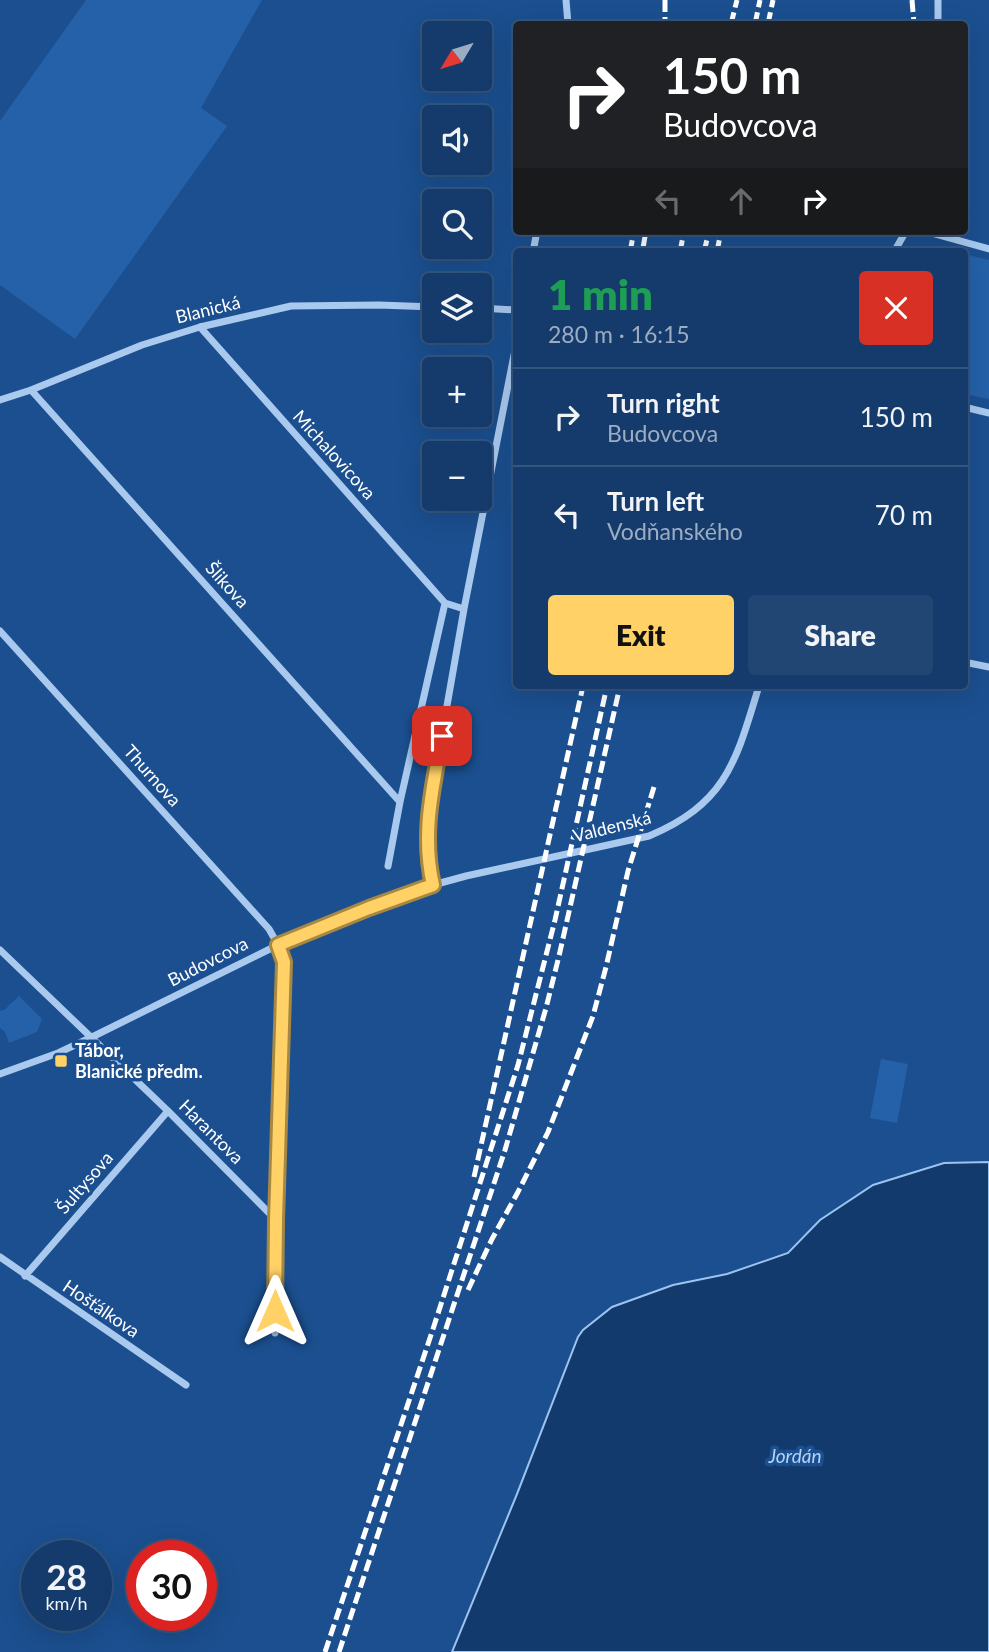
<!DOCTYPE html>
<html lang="en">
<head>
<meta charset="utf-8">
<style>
  body { margin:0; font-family:Lato,sans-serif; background:#214673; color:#f1f3f6; height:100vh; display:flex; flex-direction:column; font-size:26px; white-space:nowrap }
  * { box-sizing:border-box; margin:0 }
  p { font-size:23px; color:#9dadc1 }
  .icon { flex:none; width:38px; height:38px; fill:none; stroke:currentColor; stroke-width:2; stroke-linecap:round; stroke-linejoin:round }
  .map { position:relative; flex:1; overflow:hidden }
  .side { position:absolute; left:513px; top:248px; width:455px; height:441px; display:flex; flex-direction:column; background:#143b6b; border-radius:7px; box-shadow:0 7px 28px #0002,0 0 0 2px #33557e }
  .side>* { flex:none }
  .top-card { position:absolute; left:513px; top:21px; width:455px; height:214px; border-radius:7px; box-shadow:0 7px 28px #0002,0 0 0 2px #33557e; background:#202124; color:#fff; overflow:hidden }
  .needle { width:46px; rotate:232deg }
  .controls { position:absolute; left:422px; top:21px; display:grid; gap:14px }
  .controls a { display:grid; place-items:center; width:70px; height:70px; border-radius:7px; background:#143b6b; box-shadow:0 7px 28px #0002,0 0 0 2px #33557e; font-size:35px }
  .speed { position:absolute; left:21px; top:1540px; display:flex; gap:14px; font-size:35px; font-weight:700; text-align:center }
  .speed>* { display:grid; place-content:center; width:91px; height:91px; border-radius:50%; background:#143b6b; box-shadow:0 7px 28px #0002,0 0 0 2px #33557e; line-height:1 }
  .speed small { font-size:18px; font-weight:400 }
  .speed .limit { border:10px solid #d22; background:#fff; color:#111 }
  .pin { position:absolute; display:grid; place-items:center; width:60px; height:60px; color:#fff; margin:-30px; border-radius:14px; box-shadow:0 4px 10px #0006 }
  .me { position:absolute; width:77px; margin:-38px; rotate:0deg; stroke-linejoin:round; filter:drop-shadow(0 0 5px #0008) }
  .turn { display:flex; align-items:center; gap:24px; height:147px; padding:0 35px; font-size:32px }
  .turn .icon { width:91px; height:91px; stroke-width:2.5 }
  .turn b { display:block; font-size:49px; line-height:60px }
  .lanes { display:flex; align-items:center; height:66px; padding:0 35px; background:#0003; justify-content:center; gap:35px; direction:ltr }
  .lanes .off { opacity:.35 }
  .round { display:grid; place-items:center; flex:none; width:74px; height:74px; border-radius:7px; background:#214673 }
  .overview { display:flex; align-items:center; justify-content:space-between; height:119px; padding:0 35px }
  h1 { font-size:42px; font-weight:800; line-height:52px; color:#1e9e55 }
  .cta { display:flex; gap:14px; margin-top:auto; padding:14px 35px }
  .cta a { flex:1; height:80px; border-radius:7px; background:#ffd166; color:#111; font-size:28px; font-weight:800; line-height:80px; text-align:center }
  .cta a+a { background:#214673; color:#f1f3f6 }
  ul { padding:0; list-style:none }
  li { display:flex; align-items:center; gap:21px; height:98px; padding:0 35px; border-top:2px solid #33557e }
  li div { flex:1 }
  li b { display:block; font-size:26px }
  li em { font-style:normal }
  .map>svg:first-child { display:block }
  .green { fill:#2461a8 }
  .water { fill:#123a6d; stroke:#9cc4f0; stroke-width:2 }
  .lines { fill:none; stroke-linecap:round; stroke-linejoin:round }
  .street { stroke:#a9c9ee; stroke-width:7 }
  .rail { stroke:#fff; stroke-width:5; stroke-dasharray:12 5; stroke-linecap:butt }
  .route-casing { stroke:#a68842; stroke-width:18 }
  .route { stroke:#ffd166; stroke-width:12 }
  .poi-dot { fill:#ffd166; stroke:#1b4f8f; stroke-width:2.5 }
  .labels { text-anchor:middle; stroke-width:7; stroke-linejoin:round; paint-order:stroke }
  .street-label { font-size:18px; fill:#fff; stroke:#1b4f8f }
  .poi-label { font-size:18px; font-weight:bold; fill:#fff; stroke:#1b4f8f; text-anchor:start }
  .water-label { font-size:19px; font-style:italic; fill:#b5d3f5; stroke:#1b4f8f }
</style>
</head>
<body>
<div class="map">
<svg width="989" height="1652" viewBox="0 0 989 1652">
  <rect width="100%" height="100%" fill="#1b4f8f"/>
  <!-- green -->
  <path class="green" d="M86 0H262L201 108 227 126 75 339 0 285V121Z
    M964 254 989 260V399L964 394Z
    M19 996 42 1019 37 1032 9 1043 5 1032 0 1028V1011L4 1010Z
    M881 1059 908 1064 897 1123 870 1118Z"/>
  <!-- water -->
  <path class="water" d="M989 1162V1652H452L517 1494 578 1337 583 1330 612 1307 673 1285 727 1274 788 1253 820 1220 873 1185 944 1163Z"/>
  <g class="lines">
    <!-- street -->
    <path class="street" d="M566 0 568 24
      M938 24V0
      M924 231 989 249
      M533 252 537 231
      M894 252 906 231
      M480 308 516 310
      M200 327 445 603
      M31 390 400 802
      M0 400 31 390 142 345 200 327 291 306 379 305 434 307
      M964 407 989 413
      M0 631 269 929 278 945 284 962 276 1220 275 1333
      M964 662 989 667
      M388 866 400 802 445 603 464 609
      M433 885 430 870 427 838 432 791 464 609 516 345
      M0 950 168 1111 276 1220
      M0 1074 58 1053 92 1037 278 945 384 902 433 885 466 876 649 836C727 803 736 761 759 686
      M0 1257 186 1385
      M25 1276 168 1111"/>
    <!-- rail -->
    <path class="rail" d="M665 0V24
      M912 0 914 24
      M731 24 737 0
      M755 24 760 0
      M768 24 773 0
      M643 248 646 231
      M630 252 634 231
      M680 252 684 231
      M704 252 709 231
      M717 252 721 231
      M474 1177 583 686
      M468 1290 492 1239 518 1192 548 1132 593 1016 606 967 628 871 654 787
      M325 1652 433 1329 518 1065 555 920 607 686
      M339 1652 505 1150 546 1008 559 956 620 686"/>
  </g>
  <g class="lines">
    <defs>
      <path id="route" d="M275 1311 276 1220 284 962 278 945 369 908 433 885C421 833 433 787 442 736"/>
    </defs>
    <!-- route casing -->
    <use href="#route" class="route-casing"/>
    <!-- route -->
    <use href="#route" class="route"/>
  </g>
  <!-- markers -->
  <rect class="poi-dot" x="54" y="1054" width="14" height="14" rx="3.5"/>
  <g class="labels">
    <!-- street labels -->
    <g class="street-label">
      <text transform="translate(208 310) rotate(-14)" y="6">Blanická</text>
      <text transform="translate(334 455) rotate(48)" y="6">Michalovicova</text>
      <text transform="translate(227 585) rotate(48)" y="6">Šlikova</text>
      <text transform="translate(152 776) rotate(48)" y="6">Thurnova</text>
      <text transform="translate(612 827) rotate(-14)" y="6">Valdenská</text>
      <text transform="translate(208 962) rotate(-27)" y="6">Budovcova</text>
      <text transform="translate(211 1132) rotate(45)" y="6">Harantova</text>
      <text transform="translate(85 1183) rotate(-49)" y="6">Šultysova</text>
      <text transform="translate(101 1309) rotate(34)" y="6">Hošťálkova</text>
    </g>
    <!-- poi labels -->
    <g class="poi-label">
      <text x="75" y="1057">Tábor,<tspan x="75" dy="21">Blanické předm.</tspan></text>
    </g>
    <!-- water labels -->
    <g class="water-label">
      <text x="795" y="1463">Jordán</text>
    </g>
  </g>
</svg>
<div class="controls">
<a><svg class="needle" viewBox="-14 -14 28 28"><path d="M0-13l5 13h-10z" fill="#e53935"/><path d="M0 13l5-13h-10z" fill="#9dadc1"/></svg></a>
<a><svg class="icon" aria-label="sound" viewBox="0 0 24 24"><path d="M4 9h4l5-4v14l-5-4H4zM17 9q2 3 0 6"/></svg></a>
<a><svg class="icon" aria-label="search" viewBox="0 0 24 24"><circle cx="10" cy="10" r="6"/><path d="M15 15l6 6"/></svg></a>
<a><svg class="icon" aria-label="layers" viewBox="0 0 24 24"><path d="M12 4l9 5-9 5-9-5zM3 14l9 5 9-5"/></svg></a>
<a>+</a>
<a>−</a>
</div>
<div class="speed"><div>28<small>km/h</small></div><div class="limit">30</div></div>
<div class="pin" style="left:442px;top:736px;background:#d93025"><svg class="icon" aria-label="arrive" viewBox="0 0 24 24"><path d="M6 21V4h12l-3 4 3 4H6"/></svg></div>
<svg class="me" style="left:275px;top:1311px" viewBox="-20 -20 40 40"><path d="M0-17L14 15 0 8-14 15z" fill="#ffd166" stroke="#fff" stroke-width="4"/></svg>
<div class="top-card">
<div class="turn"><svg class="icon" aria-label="right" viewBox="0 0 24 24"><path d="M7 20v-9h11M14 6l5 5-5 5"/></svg><div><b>150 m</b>Budovcova</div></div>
<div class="lanes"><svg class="icon off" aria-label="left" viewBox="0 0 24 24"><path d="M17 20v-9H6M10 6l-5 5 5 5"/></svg><svg class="icon off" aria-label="ahead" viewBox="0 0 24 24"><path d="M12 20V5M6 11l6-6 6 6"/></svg><svg class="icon" aria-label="right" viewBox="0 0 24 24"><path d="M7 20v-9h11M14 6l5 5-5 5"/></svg></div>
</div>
<section class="side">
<div class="overview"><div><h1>1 min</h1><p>280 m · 16:15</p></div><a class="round" style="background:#d93025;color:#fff"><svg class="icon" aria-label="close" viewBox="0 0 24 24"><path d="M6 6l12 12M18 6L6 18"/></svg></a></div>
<ul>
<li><svg class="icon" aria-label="right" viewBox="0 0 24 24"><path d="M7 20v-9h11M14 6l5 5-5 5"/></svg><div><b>Turn right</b><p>Budovcova</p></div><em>150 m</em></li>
<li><svg class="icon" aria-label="left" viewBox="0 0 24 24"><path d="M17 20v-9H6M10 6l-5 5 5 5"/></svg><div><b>Turn left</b><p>Vodňanského</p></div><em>70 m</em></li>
</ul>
<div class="cta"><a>Exit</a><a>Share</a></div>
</section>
</div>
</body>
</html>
